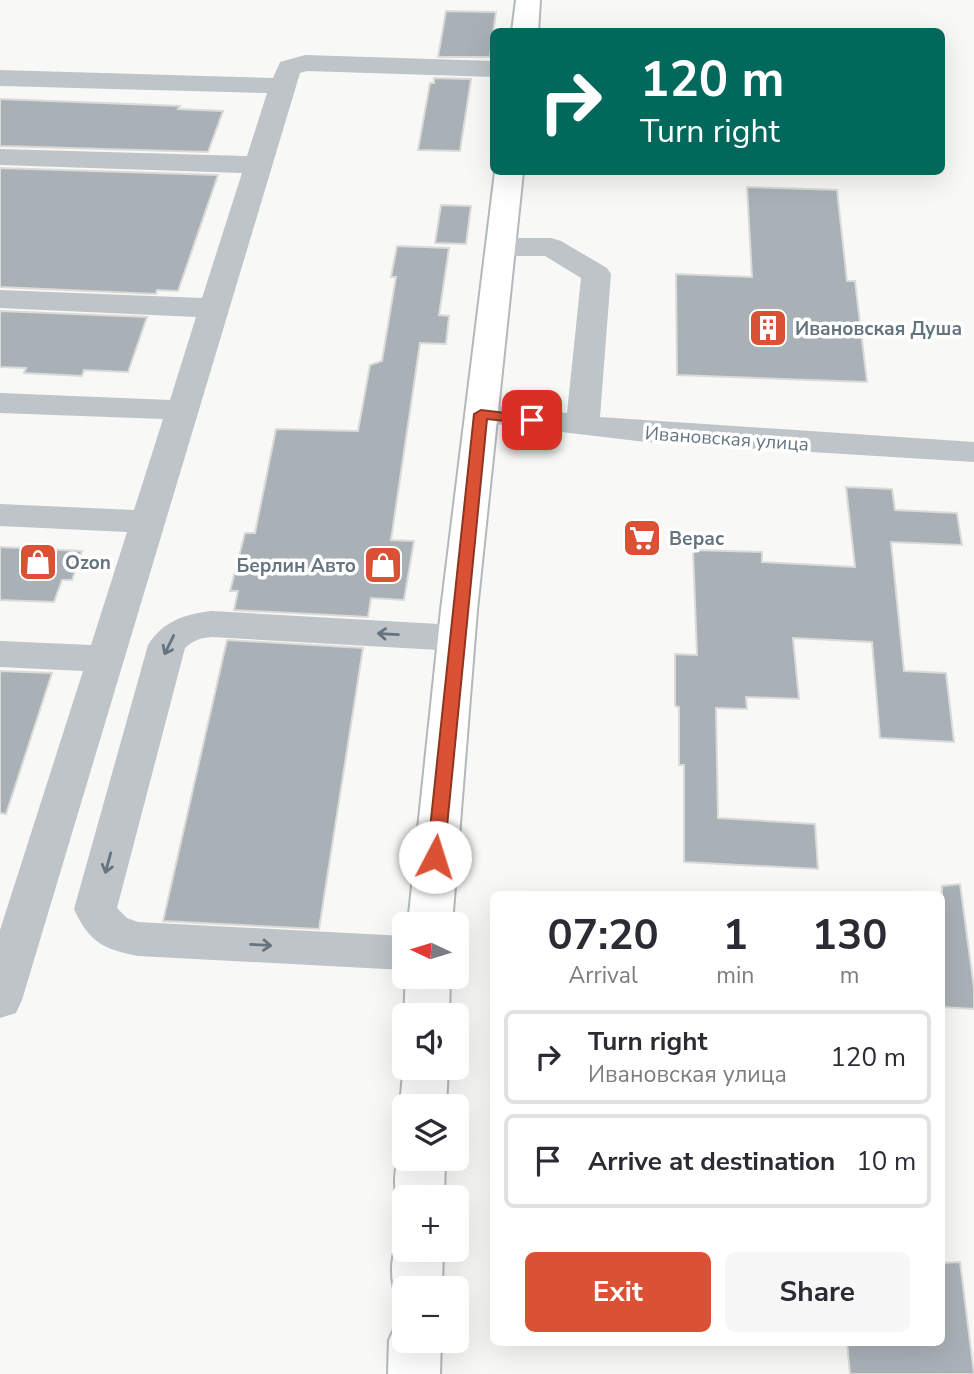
<!DOCTYPE html>
<html lang="en">
<head>
<meta charset="utf-8">
<style>
  body { margin:0; font-family:"Nunito Sans",sans-serif; background:#f7f7f7; color:#2b2b33; height:100vh; display:flex; flex-direction:column; font-size:26px; white-space:nowrap }
  * { box-sizing:border-box; margin:0 }
  p { font-size:23px; color:#7c7c81 }
  .icon { flex:none; width:38px; height:38px; fill:none; stroke:currentColor; stroke-width:2; stroke-linecap:round; stroke-linejoin:round }
  .map { position:relative; flex:1; overflow:hidden }
  .side { position:absolute; left:490px; top:891px; width:455px; height:455px; display:flex; flex-direction:column; background:#fff; border-radius:10px; box-shadow:0 7px 28px #0002 }
  .side>* { flex:none }
  .hud { position:absolute; left:490px; top:28px; width:455px; height:147px; border-radius:10px; box-shadow:0 7px 28px #0002; background:#00695c; color:#fff; overflow:hidden }
  .needle { width:46px; rotate:274deg }
  .fabs { position:absolute; left:392px; top:912px; display:grid; gap:14px }
  .fabs a { display:grid; place-items:center; width:77px; height:77px; border-radius:10px; background:#fff; box-shadow:0 7px 28px #0002; font-size:35px }
  .pin { position:absolute; display:grid; place-items:center; width:60px; height:60px; color:#fff; margin:-30px; border-radius:14px; box-shadow:0 4px 10px #0006 }
  .me { position:absolute; width:77px; margin:-38px; rotate:5deg; stroke-linejoin:round; filter:drop-shadow(0 0 5px #0008) }
  .turn { display:flex; align-items:center; gap:24px; height:147px; padding:0 35px; font-size:32px }
  .turn .icon { width:91px; height:91px; stroke-width:2.5 }
  .turn b { display:block; font-size:49px; line-height:60px }
  .eta { display:flex; justify-content:space-evenly; align-items:center; height:119px; text-align:center }
  .eta b { font-size:42px; font-weight:700; line-height:49px }
  .action { display:flex; gap:14px; margin-top:auto; padding:14px 35px }
  .action a { flex:1; height:80px; border-radius:10px; background:#db5133; color:#fff; font-size:28px; font-weight:700; line-height:80px; text-align:center }
  .action a+a { background:#f7f7f7; color:#2b2b33 }
  ul { padding:0; list-style:none }
  li { display:flex; align-items:center; gap:21px; height:94px; margin:0 14px 10px; padding:0 21px; border:4px solid #e1e1e2; border-radius:10px }
  li div { flex:1 }
  li b { display:block; font-size:26px }
  li em { font-style:normal }
  .map>svg:first-child { display:block }
  .building { fill:#a9b1b7; stroke:#dadad8; stroke-width:2 }
  .lines { fill:none; stroke-linecap:round; stroke-linejoin:round }
  .major-casing { stroke:#b3b8bc; stroke-width:4 }
  .minor { fill:#bfc4c8; fill-rule:evenodd }
  .major { fill:#fff; fill-rule:evenodd }
  .oneway { stroke:#657580 }
  .route { fill:#db5133; stroke:#8e3521; stroke-width:2 }
  .labels { text-anchor:middle; stroke-width:7; stroke-linejoin:round; paint-order:stroke }
  .poi-label { font-size:19px; font-weight:bold; fill:#657580; stroke:#fff; text-anchor:start }
  .street-label { font-size:19px; fill:#657580; stroke:#fff }
</style>
</head>
<body>
<div class="map">
<svg width="974" height="1374" viewBox="0 0 974 1374">
  <rect width="100%" height="100%" fill="#f8f8f6"/>
  <!-- building -->
  <path class="building" d="M446 11 496 12 490 57H438Z
    M434 78 471 79 460 151 418 150 430 83H434Z
    M0 99 180 106 178 109 223 111 208 152 0 146Z
    M0 168 218 175 178 291 157 290 156 294 0 287Z
    M747 187 837 190 847 281H855L867 382 677 375 676 274 752 277Z
    M441 205 471 206 466 244 435 243Z
    M397 246 449 248 439 315 449 316 446 344 420 343 391 540 414 541 404 600 371 598 368 617 234 610 238 591H230L245 533H255L276 429 358 431 370 365 382 361 396 277H391Z
    M0 311 147 317 128 372 84 370 82 376 24 373 26 368 0 367Z
    M846 487 892 489 895 510 957 513 962 545 891 542 904 671 946 673 954 742 880 738 872 642 793 638 799 699 746 697 747 709 716 708 718 818 815 824 818 869 684 862V765H679V707L675 706V654L697 655 693 550 762 552V562L855 567Z
    M0 547 82 551 72 580H62L54 602 0 600Z
    M227 640 363 648 319 929 163 921Z
    M0 671 52 673 6 814 0 813Z
    M960 884 974 988V1009L942 1007V886Z
    M960 1262 974 1374H850L847 1342H942V1263Z"/>
  <g class="lines">
    <defs>
      <path id="major" d="M516 0H540L538 32H512Z
        M495 172H523L477 610 452 924H408L441 610Z
        M406 976H450L449 1015 404 1017Z
        M404 1063V1068H448L446 1106H404V1116L400 1106Z
        M404 1143V1158H445L444 1197H404V1213C390 1194 394 1164 404 1143Z
        M404 1233V1250H443L442 1288H404V1306L399 1304C389 1281 390 1257 400 1234Z
        M404 1320V1340H441L440 1374H388L389 1340 397 1323Z"/>
    </defs>
    <!-- major casing -->
    <use href="#major" class="major-casing"/>
    <!-- minor -->
    <path class="minor" d="M305 55 494 61V77L307 71 300 73 22 1000 16 1013 0 1018V930L83 671 0 667V641L91 645 127 532 0 526V504L134 510 163 419 0 413V393L170 400 196 317 0 308V290L202 298 242 173 0 165V149L247 156 267 93 0 86V70L273 78 280 62Z
      M500 238H551L561 241 607 268 611 274 600 417 974 442V462L646 442 469 421 464 414 469 407 481 404 567 413 581 278 545 256H500L490 253 485 247 490 241Z
      M212 611 456 625 469 629 475 638 469 647 456 651 212 637C200 638 194 640 185 648L117 908 127 918 138 922 404 936V970L138 956C103 949 89 942 74 909L148 645C163 621 185 614 212 611Z"/>
    <!-- major -->
    <use href="#major" class="major"/>
  </g>
  <!-- one-way arrows -->
  <defs><path id="oneway-shaft" d="M-6 0H5M1.5-3L5.5 0L1.5 3" fill="none" stroke-width="1.6" stroke-linecap="round" stroke-linejoin="round" transform="scale(1.75)"/></defs>
  <g class="oneway">
    <use href="#oneway-shaft" transform="translate(388 634) rotate(-177)"/>
    <use href="#oneway-shaft" transform="translate(169 645) rotate(116)"/>
    <use href="#oneway-shaft" transform="translate(108 863) rotate(105)"/>
    <use href="#oneway-shaft" transform="translate(261 945) rotate(3)"/>
  </g>
  <!-- route -->
  <path class="route" d="M481 410 532 416 539 420 532 424 487 419 444 857 442 861H429L427 857 474 414Z"/>
  <!-- icons -->
  <defs>
    <symbol id="building-square" viewBox="-11 -11 22 22"><rect x="-9" y="-9" width="18" height="18" rx="4" fill="#db5133" stroke="#fff"/><path d="M-4-6H4V6H1V3H-1V6H-4ZM-2.5-4.3h1.7v1.8h-1.7ZM.8-4.3h1.7v1.8H.8ZM-2.5-1h1.7V.8h-1.7ZM.8-1h1.7V.8H.8Z" fill="#fff"/></symbol>
    <symbol id="supermarket-square" viewBox="-11 -11 22 22"><rect x="-9" y="-9" width="18" height="18" rx="4" fill="#db5133" stroke="#fff"/><path d="M-6-5.5h2.5l.6 2H6L4.5 2H-2.5L-4.4-4H-6ZM-1.5 3.2a1.3 1.3 0 1 0 .1 0ZM3 3.2a1.3 1.3 0 1 0 .1 0Z" fill="#fff"/></symbol>
    <symbol id="shop-square" viewBox="-11 -11 22 22"><rect x="-9" y="-9" width="18" height="18" rx="4" fill="#db5133" stroke="#fff"/><path d="M-5-2.5h2.3a2.7 3.5 0 0 1 5.4 0H5L5.5 6h-11ZM-1.5-2.5h3a1.5 2.3 0 0 0-3 0Z" fill="#fff"/></symbol>
  </defs>
  <g fill-rule="evenodd">
    <use href="#building-square" x="746" y="306" width="44" height="44"/>
    <use href="#supermarket-square" x="620" y="516" width="44" height="44"/>
    <use href="#shop-square" x="16" y="540" width="44" height="44"/>
    <use href="#shop-square" x="361" y="543" width="44" height="44"/>
  </g>
  <g class="labels">
    <!-- poi labels -->
    <g class="poi-label">
      <text x="795" y="335">Ивановская Душа</text>
      <text x="669" y="545">Верас</text>
      <text x="65" y="569">Ozon</text>
      <text x="356" y="572" text-anchor="end">Берлин Авто</text>
    </g>
    <!-- street labels -->
    <g class="street-label">
      <text transform="translate(727 438) rotate(4)" y="7">Ивановская улица</text>
    </g>
  </g>
</svg>
<div class="fabs">
<a><svg class="needle" viewBox="-14 -14 28 28"><path d="M0-13l5 13h-10z" fill="#e53935"/><path d="M0 13l5-13h-10z" fill="#7c7c81"/></svg></a>
<a><svg class="icon" aria-label="sound" viewBox="0 0 24 24"><path d="M4 9h4l5-4v14l-5-4H4zM17 9q2 3 0 6"/></svg></a>
<a><svg class="icon" aria-label="layers" viewBox="0 0 24 24"><path d="M12 4l9 5-9 5-9-5zM3 14l9 5 9-5"/></svg></a>
<a>+</a>
<a>−</a>
</div>
<div class="pin" style="left:532px;top:420px;background:#d93025"><svg class="icon" aria-label="arrive" viewBox="0 0 24 24"><path d="M6 21V4h12l-3 4 3 4H6"/></svg></div>
<svg class="me" style="left:435px;top:857px" viewBox="-20 -20 40 40"><circle r="19" fill="#fff"/><path d="M0-13L10 11 0 6-10 11z" fill="#db5133"/></svg>
<div class="hud">
<div class="turn"><svg class="icon" aria-label="right" viewBox="0 0 24 24"><path d="M7 20v-9h11M14 6l5 5-5 5"/></svg><div><b>120 m</b>Turn right</div></div>
</div>
<section class="side">
<div class="eta">
<div><b>07:20</b><p>Arrival</p></div>
<div><b>1</b><p>min</p></div>
<div><b>130</b><p>m</p></div>
</div>
<ul>
<li><svg class="icon" aria-label="right" viewBox="0 0 24 24"><path d="M7 20v-9h11M14 6l5 5-5 5"/></svg><div><b>Turn right</b><p>Ивановская улица</p></div><em>120 m</em></li>
<li><svg class="icon" aria-label="arrive" viewBox="0 0 24 24"><path d="M6 21V4h12l-3 4 3 4H6"/></svg><div><b>Arrive at destination</b></div><em>10 m</em></li>
</ul>
<div class="action"><a>Exit</a><a>Share</a></div>
</section>
</div>
</body>
</html>
